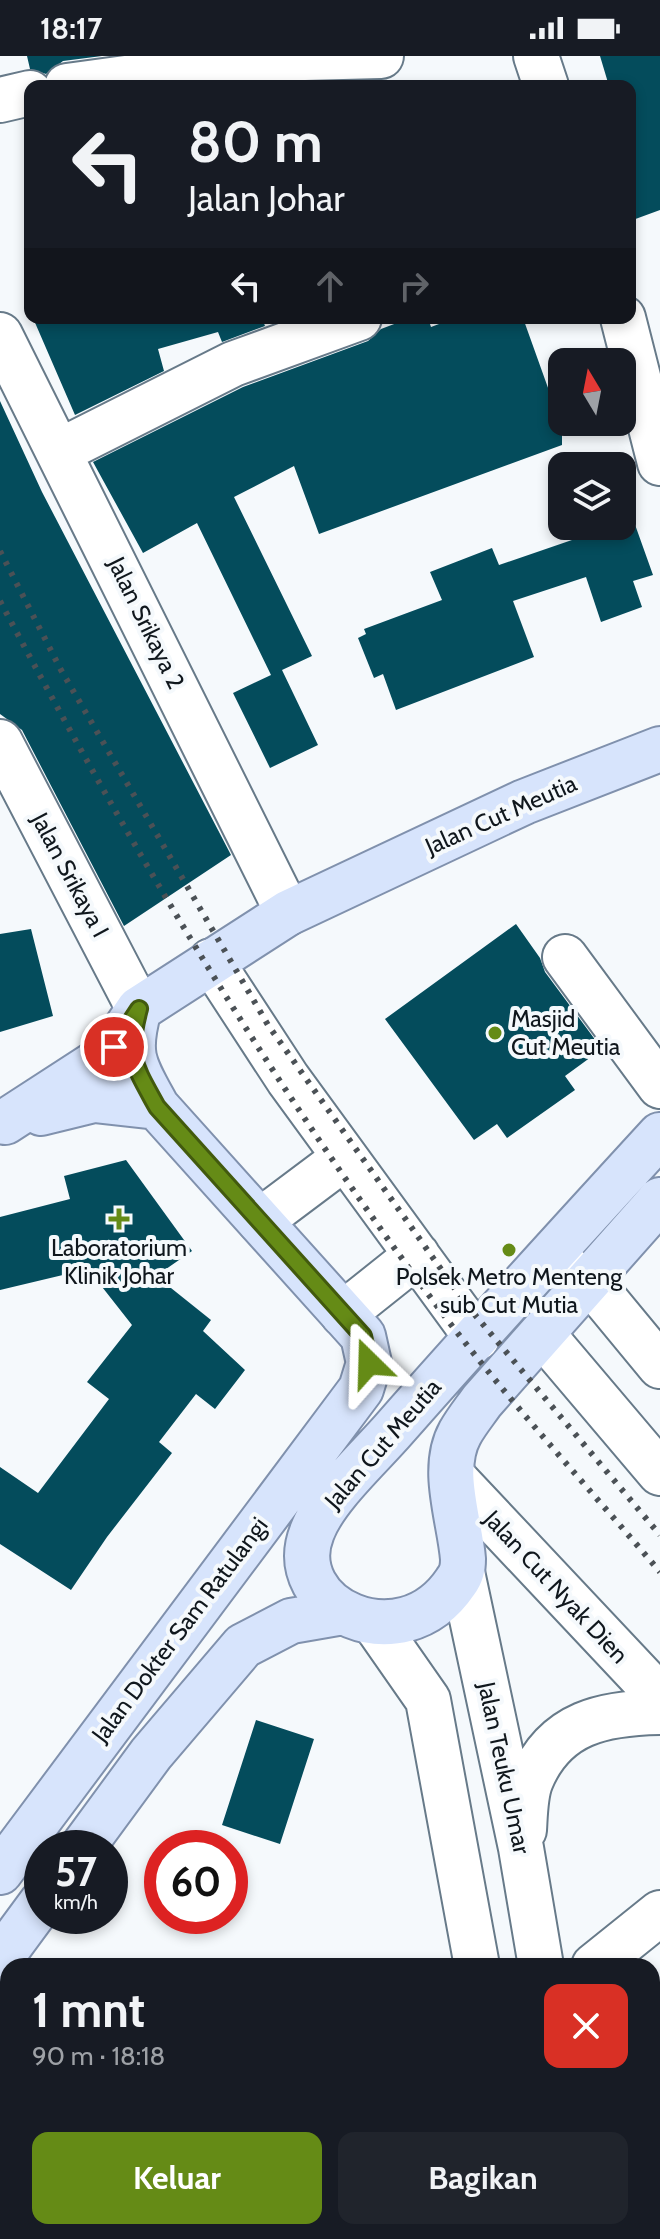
<!DOCTYPE html>
<html lang="id">
<head>
<meta charset="utf-8">
<style>
  body { margin:0; font-family:Cabin,sans-serif; background:#20242c; color:#f1f3f6; height:100vh; display:flex; flex-direction:column; font-size:30px; white-space:nowrap }
  * { box-sizing:border-box; margin:0 }
  p { font-size:26px; color:#9ea1a6 }
  .icon { flex:none; width:44px; height:44px; fill:none; stroke:currentColor; stroke-width:2; stroke-linecap:round; stroke-linejoin:round }
  .map { position:relative; flex:1; overflow:hidden }
  .drawer { position:absolute; left:0px; top:1902px; width:660px; height:282px; display:flex; flex-direction:column; background:#171b24; border-radius:24px 24px 0 0; box-shadow:0 4px 12px #0003 }
  .drawer>* { flex:none }
  .guide { position:absolute; left:24px; top:24px; width:612px; height:244px; border-radius:16px; box-shadow:0 4px 12px #0003; background:#171b24; color:#f1f3f6; overflow:hidden }
  .needle { width:52px; rotate:350deg }
  .tools { position:absolute; left:548px; top:292px; display:grid; gap:16px }
  .tools a { display:grid; place-items:center; width:88px; height:88px; border-radius:16px; background:#171b24; box-shadow:0 4px 12px #0003; font-size:40px }
  .speed { position:absolute; left:24px; top:1774px; display:flex; gap:16px; font-size:40px; font-weight:700; text-align:center }
  .speed>* { display:grid; place-content:center; width:104px; height:104px; border-radius:50%; background:#171b24; box-shadow:0 4px 12px #0003; line-height:1 }
  .speed small { font-size:20px; font-weight:400 }
  .speed .limit { border:12px solid #d22; background:#fff; color:#111 }
  .pin { position:absolute; display:grid; place-items:center; width:68px; height:68px; color:#fff; margin:-34px; border:4px solid #fff; border-radius:50%; box-shadow:0 2px 8px #0007 }
  .me { position:absolute; width:88px; margin:-44px; rotate:338deg; stroke-linejoin:round; filter:drop-shadow(0 0 6px #0008) }
  .turn { display:flex; align-items:center; gap:28px; height:168px; padding:0 32px; font-size:36px }
  .turn .icon { width:104px; height:104px; stroke-width:2.5 }
  .turn b { display:block; font-size:56px; line-height:68px }
  .lanes { display:flex; align-items:center; height:76px; padding:0 32px; background:#0003; justify-content:center; gap:40px; direction:ltr }
  .lanes .off { opacity:.35 }
  .round { display:grid; place-items:center; flex:none; width:84px; height:84px; border-radius:16px; background:#20242c }
  .overview { display:flex; align-items:center; justify-content:space-between; height:136px; padding:0 32px }
  h1 { font-size:48px; font-weight:800; line-height:60px }
  .action { display:flex; gap:16px; margin-top:auto; padding:16px 32px }
  .action a { flex:1; height:92px; border-radius:16px; background:#658b16; color:#fff; font-size:32px; font-weight:800; line-height:92px; text-align:center }
  .action a+a { background:#20242c; color:#f1f3f6 }
  .status { display:flex; justify-content:space-between; align-items:center; height:56px; padding:0 40px; background:#171b24; direction:ltr }
  .status svg { height:22px; fill:currentColor }
  .map>svg:first-child { display:block }
  .building { fill:#044c5c }
  .lines { fill:none; stroke-linecap:round; stroke-linejoin:round }
  .minor-casing { stroke:#677a89; stroke-width:48 }
  .major-casing { stroke:#8091ad; stroke-width:48 }
  .minor { stroke:#fff; stroke-width:44 }
  .major { stroke:#d7e4fc; stroke-width:44 }
  .rail { stroke:#4b5156; stroke-width:6; stroke-dasharray:4 8; stroke-linecap:butt }
  .route-casing { stroke:#425a0e; stroke-width:20 }
  .route { stroke:#658b16; stroke-width:14 }
  .poi-dot { fill:#658b16; stroke:#f5f9fc; stroke-width:3 }
  .labels { text-anchor:middle; stroke-width:8; stroke-linejoin:round; paint-order:stroke }
  .street-label { font-size:24px; fill:#10171d; stroke:#f5f9fc }
  .poi-label { font-size:24px; fill:#10171d; stroke:#f5f9fc }
</style>
</head>
<body>
<div class="status"><b>18:17</b><svg viewBox="0 0 49 12"><path d="M0 12V9h3v3zM5 12V6h3v6zM10 12V3h3v9zM15 12V0h3v12zM26 1h20v11H26zM47 4h2v5h-2z"/></svg></div>
<div class="map">
<svg width="660" height="2183" viewBox="0 0 660 2183">
  <rect width="100%" height="100%" fill="#f5f9fc"/>
  <!-- building -->
  <path class="building" d="M27 0H102L63 5 46 18 30 13Z
    M600 0H660V154L630 165V30H609Z
    M33 262H262L265 270 222 286 218 276 158 293 164 315 75 359Z
    M410 262H428L431 271 455 262H523L552 343 562 339V389L319 478 294 410 234 441 312 600 282 614 318 689 270 712 233 637 271 619 197 467 143 497 93 406 243 331 368 285 381 273Z
    M0 345 42 436 231 799 124 870 22 674 0 658Z
    M633 463 653 519 633 525 642 551 601 566 586 521 513 545 534 601 396 654 383 618 374 622 358 582 366 578 364 573 442 544 430 516 492 492 499 509Z
    M516 868 540 902 545 916 602 993 565 1020 575 1034 507 1082 497 1068 474 1084 385 963Z
    M31 873 53 960 0 976V878Z
    M126 1104 192 1195 156 1220 211 1264 203 1275 245 1314 215 1353 196 1338 159 1386 172 1397 107 1481 71 1534 0 1488V1411L38 1437 109 1343 87 1326 132 1269 88 1213 0 1234V1161L70 1143 64 1120Z
    M256 1664 314 1683 280 1788 222 1769Z"/>
  <g class="lines">
    <defs>
      <path id="minor" d="M536 0 546 30
        M67 30 266 3 381 0
        M0 44 30 37
        M623 262 660 407
        M0 279 288 857
        M60 395 233 308 359 262
        M0 686 139 953
        M565 901 660 1030
        M211 905 288 1023 477 1282
        M260 1165 344 1102
        M556 1203 603 1241 660 1310
        M343 1258 417 1199
        M543 1279 660 1417
        M452 1420 660 1641
        M462 1516 521 1792 541 1910
        M375 1568 428 1644 477 1910
        M524 1774C525 1758 525 1738 531 1724 555 1666 604 1657 660 1656
        M594 1910 660 1857
        M444 2176 448 2183
        M522 2176 524 2183
        M585 2176 586 2183"/>
      <path id="major" d="M41 1057 94 1044 157 1051
        M5 1066 107 1000 139 953 288 857 524 746 660 693
        M660 1079C571 1176 482 1273 395 1372 370 1401 325 1441 312 1476 282 1551 401 1608 456 1526 462 1518 463 1512 463 1503 460 1464 440 1413 460 1377 466 1366 475 1355 482 1345L660 1144
        M82 1792 151 1698 243 1590 291 1565 343 1556
        M0 1816 361 1333 369 1307 363 1280 157 1051C134 1009 126 1000 139 953
        M0 1903 42 1846"/>
    </defs>
    <!-- minor casing -->
    <use href="#minor" class="minor-casing"/>
    <!-- major casing -->
    <use href="#major" class="major-casing"/>
    <!-- minor -->
    <use href="#minor" class="minor"/>
    <!-- major -->
    <use href="#major" class="major"/>
    <!-- rail -->
    <path class="rail" d="M0 495 61 614 268 969 465 1247 660 1479
      M0 545C132 794 276 1037 446 1262 513 1350 589 1432 660 1516"/>
  </g>
  <g class="lines">
    <defs>
      <path id="route" d="M114 991 139 953C126 1001 134 1009 157 1051L363 1280 369 1307"/>
    </defs>
    <!-- route casing -->
    <use href="#route" class="route-casing"/>
    <!-- route -->
    <use href="#route" class="route"/>
  </g>
  <!-- markers -->
  <g class="poi-dot">
    <circle cx="495" cy="977" r="8"/>
    <path d="M115 1151h8v8h8v8h-8v8h-8v-8h-8v-8h8z"/>
    <circle cx="509" cy="1194" r="8"/>
  </g>
  <g class="labels">
    <!-- street labels -->
    <g class="street-label">
      <text transform="translate(146 567) rotate(64)" y="8">Jalan Srikaya 2</text>
      <text transform="translate(501 759) rotate(-24)" y="8">Jalan Cut Meutia</text>
      <text transform="translate(70 819) rotate(62)" y="8">Jalan Srikaya I</text>
      <text transform="translate(383 1388) rotate(-49)" y="8">Jalan Cut Meutia</text>
      <text transform="translate(556 1531) rotate(47)" y="8">Jalan Cut Nyak Dien</text>
      <text transform="translate(180 1574) rotate(-53)" y="8">Jalan Dokter Sam Ratulangi</text>
      <text transform="translate(504 1712) rotate(78)" y="8">Jalan Teuku Umar</text>
    </g>
    <!-- poi labels -->
    <g class="poi-label">
      <text x="511" y="971" text-anchor="start">Masjid<tspan x="511" dy="28">Cut Meutia</tspan></text>
      <text x="119" y="1200">Laboratorium<tspan x="119" dy="28">Klinik Johar</tspan></text>
      <text x="509" y="1229">Polsek Metro Menteng<tspan x="509" dy="28">sub Cut Mutia</tspan></text>
    </g>
  </g>
</svg>
<div class="tools">
<a><svg class="needle" viewBox="-14 -14 28 28"><path d="M0-13l5 13h-10z" fill="#e53935"/><path d="M0 13l5-13h-10z" fill="#9ea1a6"/></svg></a>
<a><svg class="icon" aria-label="layers" viewBox="0 0 24 24"><path d="M12 4l9 5-9 5-9-5zM3 14l9 5 9-5"/></svg></a>
</div>
<div class="speed"><div>57<small>km/h</small></div><div class="limit">60</div></div>
<div class="pin" style="left:114px;top:991px;background:#d93025"><svg class="icon" aria-label="arrive" viewBox="0 0 24 24"><path d="M6 21V4h12l-3 4 3 4H6"/></svg></div>
<svg class="me" style="left:369px;top:1307px" viewBox="-20 -20 40 40"><path d="M0-17L14 15 0 8-14 15z" fill="#658b16" stroke="#fff" stroke-width="4"/></svg>
<div class="guide">
<div class="turn"><svg class="icon" aria-label="left" viewBox="0 0 24 24"><path d="M17 20v-9H6M10 6l-5 5 5 5"/></svg><div><b>80 m</b>Jalan Johar</div></div>
<div class="lanes"><svg class="icon" aria-label="left" viewBox="0 0 24 24"><path d="M17 20v-9H6M10 6l-5 5 5 5"/></svg><svg class="icon off" aria-label="ahead" viewBox="0 0 24 24"><path d="M12 20V5M6 11l6-6 6 6"/></svg><svg class="icon off" aria-label="right" viewBox="0 0 24 24"><path d="M7 20v-9h11M14 6l5 5-5 5"/></svg></div>
</div>
<section class="drawer">
<div class="overview"><div><h1>1 mnt</h1><p>90 m · 18:18</p></div><a class="round" style="background:#d93025;color:#fff"><svg class="icon" aria-label="close" viewBox="0 0 24 24"><path d="M6 6l12 12M18 6L6 18"/></svg></a></div>
<div class="action"><a>Keluar</a><a>Bagikan</a></div>
</section>
</div>
</body>
</html>
